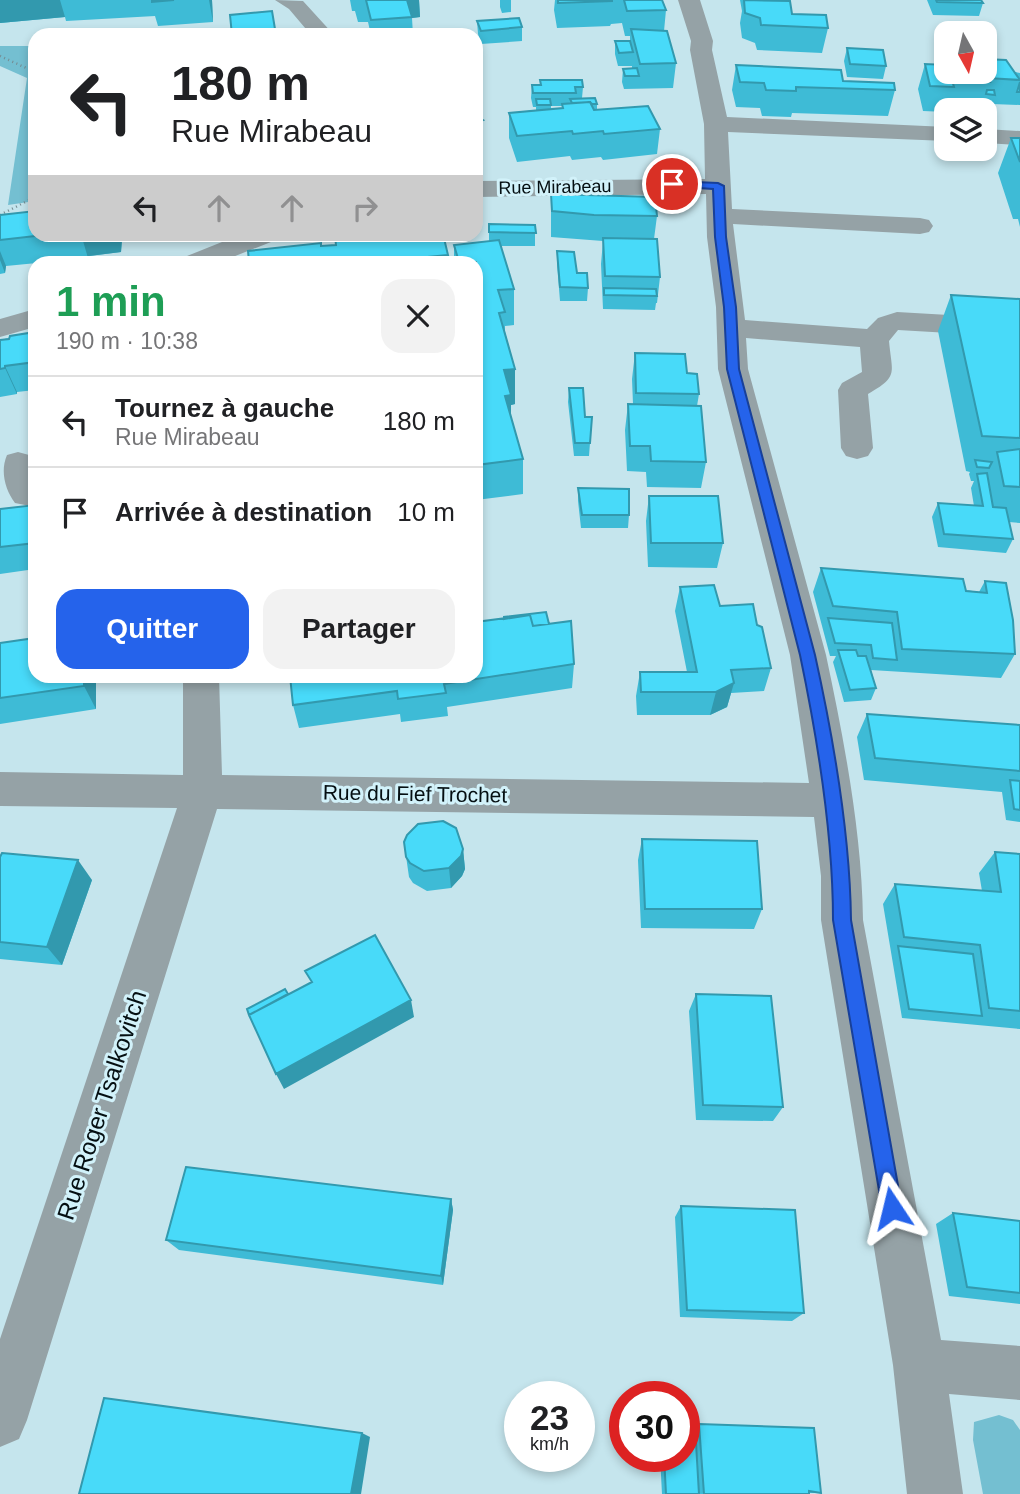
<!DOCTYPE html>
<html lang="fr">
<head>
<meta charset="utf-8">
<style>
  body { margin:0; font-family:Arial,sans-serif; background:#f2f2f2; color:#202124; height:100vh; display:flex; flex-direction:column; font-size:26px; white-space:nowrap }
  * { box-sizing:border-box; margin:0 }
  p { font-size:23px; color:#757577 }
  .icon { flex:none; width:38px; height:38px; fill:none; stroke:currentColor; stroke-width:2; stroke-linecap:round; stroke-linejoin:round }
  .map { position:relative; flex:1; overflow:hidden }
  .side { position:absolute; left:28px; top:256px; width:455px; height:427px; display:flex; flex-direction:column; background:#fff; border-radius:21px; box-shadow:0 4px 10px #0003 }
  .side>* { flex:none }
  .top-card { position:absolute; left:28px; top:28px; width:455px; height:214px; border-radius:21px; box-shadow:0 4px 10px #0003; background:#fff; color:#202124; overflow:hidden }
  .needle { width:46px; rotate:172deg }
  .tools { position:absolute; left:934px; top:21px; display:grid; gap:14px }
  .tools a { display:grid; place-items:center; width:63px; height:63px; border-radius:14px; background:#fff; box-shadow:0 4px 10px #0003; font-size:35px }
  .speed { position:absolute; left:504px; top:1381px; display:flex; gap:14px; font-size:35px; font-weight:700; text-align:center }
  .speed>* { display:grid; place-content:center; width:91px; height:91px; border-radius:50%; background:#fff; box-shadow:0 4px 10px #0003; line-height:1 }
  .speed small { font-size:18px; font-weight:400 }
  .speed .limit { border:10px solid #d22; background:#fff; color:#111 }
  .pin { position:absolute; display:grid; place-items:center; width:60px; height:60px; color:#fff; margin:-30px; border:4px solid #fff; border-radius:50%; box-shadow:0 2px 7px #0007 }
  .me { position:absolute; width:77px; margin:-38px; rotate:350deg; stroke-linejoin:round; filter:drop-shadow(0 0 5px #0008) }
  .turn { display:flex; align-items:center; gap:24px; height:147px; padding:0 28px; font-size:32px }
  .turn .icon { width:91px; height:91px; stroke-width:2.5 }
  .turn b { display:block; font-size:49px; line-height:60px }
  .lanes { display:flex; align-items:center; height:66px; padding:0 28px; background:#0003; justify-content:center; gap:35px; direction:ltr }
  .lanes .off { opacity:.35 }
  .round { display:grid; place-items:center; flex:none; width:74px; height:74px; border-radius:21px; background:#f2f2f2 }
  .summary { display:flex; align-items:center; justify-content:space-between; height:119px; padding:0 28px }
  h1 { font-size:42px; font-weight:700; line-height:52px; color:#1e9e55 }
  .cta { display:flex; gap:14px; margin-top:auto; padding:14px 28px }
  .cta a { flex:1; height:80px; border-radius:21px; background:#2563eb; color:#fff; font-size:28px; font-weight:700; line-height:80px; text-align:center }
  .cta a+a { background:#f2f2f2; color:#202124 }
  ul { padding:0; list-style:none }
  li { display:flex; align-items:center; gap:21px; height:91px; padding:0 28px; border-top:2px solid #e0e0e0 }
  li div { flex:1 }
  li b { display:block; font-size:26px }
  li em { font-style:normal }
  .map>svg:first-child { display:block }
  .green { fill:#74bfd1 }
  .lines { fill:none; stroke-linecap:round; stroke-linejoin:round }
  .path { stroke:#758c92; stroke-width:2.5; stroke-dasharray:1 3.5; stroke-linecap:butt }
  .minor { fill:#95a2a6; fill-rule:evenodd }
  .wall { fill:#3ebbd6; fill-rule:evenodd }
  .shaded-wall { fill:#3299ae }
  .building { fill:#48daf9; stroke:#3299ae; stroke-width:2 }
  .route { fill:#2563eb; stroke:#184099; stroke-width:2 }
  .labels { text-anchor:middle; stroke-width:6; stroke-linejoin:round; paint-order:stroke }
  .far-street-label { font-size:18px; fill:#050f12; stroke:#d2f2fa }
  .street-label { font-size:21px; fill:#050f12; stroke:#d2f2fa }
  .near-street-label { font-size:24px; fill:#050f12; stroke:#d2f2fa }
</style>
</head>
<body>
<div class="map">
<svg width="1020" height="1494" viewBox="0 0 1020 1494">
  <rect width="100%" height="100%" fill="#c5e5ed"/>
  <!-- green -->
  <path class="green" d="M0 46H35V201L8 205 27 78 0 66Z
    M999 1415 1013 1420 1020 1430V1494H983L973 1440 974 1422Z"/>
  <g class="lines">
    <!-- path -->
    <path class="path" d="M0 56 35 72
      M0 215 35 197"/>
    <!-- minor -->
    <path class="minor" d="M275 0 303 1 334 35H311L289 9Z
      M678 0H700L713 41 712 50 727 117 947 127V141L728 132 732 209 920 218 929 220 933 226 929 232 920 234 733 224 745 320 867 329 878 318 897 312 1020 319V337L898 330 889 341C892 374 899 376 868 394L873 448 868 456 857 459 846 456 841 448 838 390 842 383 862 372 860 347 746 338 748 369 826 655C844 740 862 833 863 920L941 1340 1020 1346V1400L949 1394 963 1494H907L893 1365 821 920V876L814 817 217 809 27 1420 19 1439 0 1447V1339L177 808 0 806V772L183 775V676H219L222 775 809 783 790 655 718 369 716 307 707 237 706 194 476 197V181L705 179 704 124 690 50 691 41Z
      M985 129 1020 131V145L985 143Z
      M242 234H280L276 240 220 262H183L187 256Z
      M35 309V327L0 337V319Z
      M18 452 29 455 35 471V507L15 503C5 490 0 471 7 455Z"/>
  </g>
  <!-- wall -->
  <path class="wall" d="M0 0H212L213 22 158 26 155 16 66 21 65 17 0 23Z
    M350 0H419L420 17 412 18 413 35H371L368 22H358L355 11H352Z
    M500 0H511V12L502 13 500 7Z
    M555 0H662L666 10 664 31 676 63 673 88 624 89 622 82 623 69 632 68V66H618L615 54V41H630V36H625L622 23 611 24 610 26 557 28 554 10Z
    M740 0H784L792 14 828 28 822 53 757 50 755 43 742 38 740 23 742 11Z
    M927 0H981L983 3 979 16 933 15Z
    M477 21 522 27V41L481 44 478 34Z
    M847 48 886 66 883 79 847 77 844 61Z
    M945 57 1020 73V105L992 104 991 108 948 105 946 112 923 111 918 89 925 64 942 65Z
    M736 65 843 81 895 90 888 116 792 113 791 117 762 116 760 108 736 107 732 90Z
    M540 80 583 87 582 98 597 104V110L660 129 657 154 603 160 601 157 572 160 570 156 517 162 509 138V113L536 110V107H533L531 98 532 85H540ZM551 106H562V108L551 109Z
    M1011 138H1020V227L1018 219H1013L998 173Z
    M551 194 657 216 654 239 660 277 657 303H656L655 310 603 309 601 264 603 241 551 237Z
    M0 215 35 234H157L122 239 121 252 89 256 88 258 6 266 5 273 0 274Z
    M489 224 535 225V246H501L514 289V325L505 326V332L515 369V404L511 405V418L523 459V494L476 500V262H454V245L489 241Z
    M322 246 448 255 449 262H249Z
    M557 251 588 288 587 301H560L557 264Z
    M951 295 1020 299V523L1009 522 1013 539 1006 553 938 547 932 517 938 503 974 506 971 488 974 481H971L969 474 970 472 966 471 938 331Z
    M35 332V390L17 392V394L0 397V340Z
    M635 353 687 373 699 394 697 406 706 462 701 488 647 487 646 472 627 471 625 430 628 404H633L632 379Z
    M569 388 585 417H592L589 456H574L568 402Z
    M578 488 629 515 628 528H581L578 501Z
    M649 496 723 543 717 568 648 567 646 521Z
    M35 505V569L0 574V509Z
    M821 568 979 592 985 581 1015 654 1001 678 871 670 876 688 871 700 844 702 833 662 836 656H830L813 592Z
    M680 587 757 625 771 668 764 691 731 693 727 707 710 715H637L636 696 640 672H687L675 611Z
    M549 624 574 664 572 688 447 707 448 716 401 722 400 714 299 728 293 705Z
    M0 643 35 676H96V709L0 724Z
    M867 714 1020 725V822L1006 820 1002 792 864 780 857 737Z
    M642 839 762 909 754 929 641 928 638 860Z
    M404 842 463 849 465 869 462 876 451 888 427 891 413 883 409 877Z
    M995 852 1020 854V1029L902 1018 883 904 895 884 982 891 979 873Z
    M0 857 92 880 62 965 0 959Z
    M696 994 783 1107 773 1121 696 1120 689 1011Z
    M451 1199 453 1210 443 1285 179 1250 166 1240Z
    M681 1206 804 1313 792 1321 680 1317 675 1217Z
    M953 1213 1020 1221V1304L949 1296 936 1224Z
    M699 1424 821 1493H809V1494H662L660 1456H684L695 1426Z"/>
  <!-- shaded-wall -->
  <path class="shaded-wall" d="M0 0H60L65 17 0 23Z
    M209 0H212L213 22Z
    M406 0H419L420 17 412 18Z
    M483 120V134L476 137V123Z
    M81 234H157L122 239 121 252 89 256 88 258Z
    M0 251 6 266 5 273 0 260Z
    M5 366 17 392V394L5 368Z
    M515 369V404L511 405V430L505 406 504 370Z
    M84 676H96V709L84 686Z
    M734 683 727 707 710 715 716 692Z
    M463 849 465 869 462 876 451 888 449 868Z
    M78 860 92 880 62 965 47 947Z
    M411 1000 414 1017 284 1089 276 1074Z
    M451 1199 453 1210 443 1285 441 1276Z
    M362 1433 370 1437 361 1494H351Z"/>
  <!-- building -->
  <path class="building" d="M152 0H174L152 2Z
    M366 0H407L412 17 371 20Z
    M558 0H612V1L558 3Z
    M624 0H662L666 10 627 11Z
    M744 0 790 1 792 14 826 15 828 28 761 25 760 18 745 13Z
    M936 0H981L983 3 937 2Z
    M272 11 276 35H232L230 15Z
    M519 18 522 27 481 31 477 21Z
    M631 29 667 31 676 63 640 64Z
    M615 41H630L633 52 619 53Z
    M847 48 883 50 886 66 850 64Z
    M945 57H947V72H985V59L1006 60 1020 80 988 78 990 82 952 80 954 87 930 86 925 64 947 65Z
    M736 65 841 70 843 81 894 83 895 90 796 87V91L766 90 764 83 740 82Z
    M637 68 639 76H625L623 69Z
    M540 80H582L583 87H575L576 93H533L532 85H541Z
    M1020 82V92H1017Z
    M987 90H994L995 95 986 94Z
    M595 98 597 104H592L590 102 572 103 570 99Z
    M536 99H550L551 105H537Z
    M590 102 594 110 648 106 660 129 604 134 603 131 573 134 572 131 517 136 509 113 563 108 562 104Z
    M476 116 483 120 476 123Z
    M1011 138H1020V162Z
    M551 194 655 197 657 216 594 215 552 211Z
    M35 211V234H53L0 240V215Z
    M489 224 535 225 536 233 489 232Z
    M349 234H443L448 255 376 262H249L248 251 321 243V246L336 245 335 236Z
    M603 238 657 239 660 277 605 276Z
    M499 240 514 289 498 290 505 312 499 313 515 369 504 370 511 395 505 396 523 459 476 465V262H459L454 245Z
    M557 251 574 252 577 273H587L588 288 560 287Z
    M604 288 656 289 657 296 604 295Z
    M951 295 1020 299V438L982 436Z
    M35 332V362L5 366V368L0 369V340L9 339 10 336Z
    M635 353 685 354 687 373 697 374 699 394 636 393Z
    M569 388H583L585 417H592L590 443H575Z
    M628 404 701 406 706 462 651 461 650 446H630Z
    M1020 449V487L1004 486 997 452Z
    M975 460 992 462 989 468 977 467Z
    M987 473 993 507 1006 508 1013 539 944 534 938 503 983 506 977 474Z
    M578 488 629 489V515H582Z
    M649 496H718L723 543H651Z
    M35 505V543L0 547V509Z
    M821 568 963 579 966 591 987 593 985 581 1006 583 1013 620 1015 654 902 649 897 612 833 606Z
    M714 585 720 606 753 604 757 625 762 627 771 668 731 670 734 683 716 692H641L640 672H697L680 587Z
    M546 612 549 624 533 626 530 615 504 619V617Z
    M530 615 533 626 571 621 574 664 444 684 446 693 398 699 397 691 293 705 290 676H476V622Z
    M828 618 892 623 897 660 873 658 871 645 835 643Z
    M35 638V676H84V686L0 698V643Z
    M838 650H856L858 656H866L876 688 850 690Z
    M867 714 1020 725V771L875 758Z
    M1010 780 1020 781V810L1014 809Z
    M443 821 456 828 463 849 461 856 449 868 424 871 410 863 406 857 404 842 407 835 418 824Z
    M642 839 757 841 762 909H645Z
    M995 852 1020 854V1011L989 1008 980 945 904 937 895 884 1001 892Z
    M2 853 78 860 47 947 0 942V857Z
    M375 935 411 1000 276 1074 249 1015 312 982 305 971Z
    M898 946 973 954 982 1016 909 1009Z
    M285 989 288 994 249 1015 247 1009Z
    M696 994 771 996 783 1107 703 1105Z
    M186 1167 451 1199 441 1276 166 1240Z
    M681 1206 795 1210 804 1313 687 1310Z
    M953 1213 1020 1221V1293L967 1287Z
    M104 1398 362 1433 351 1494H79Z
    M699 1424 814 1428 821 1493 809 1491V1494H704Z
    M684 1425 695 1426 699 1494H666L664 1456H684Z"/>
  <!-- route -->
  <path class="route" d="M672 181 718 183 724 186 726 237 736 307 739 369 815 655C834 741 850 832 851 920L902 1208 899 1215 892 1218 885 1215 882 1208 833 920C833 832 818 741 800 655L727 369 724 307 715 237 713 189 668 186 666 184Z"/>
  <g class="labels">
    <!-- far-street labels -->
    <g class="far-street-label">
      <text transform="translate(555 187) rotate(-1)" y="6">Rue Mirabeau</text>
    </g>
    <!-- street labels -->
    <g class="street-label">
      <text transform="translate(415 794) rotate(1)" y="7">Rue du Fief Trochet</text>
    </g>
    <!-- near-street labels -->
    <g class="near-street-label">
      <text transform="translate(102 1105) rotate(-72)" y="8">Rue Roger Tsalkovitch</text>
    </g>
  </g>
</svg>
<div class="tools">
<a><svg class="needle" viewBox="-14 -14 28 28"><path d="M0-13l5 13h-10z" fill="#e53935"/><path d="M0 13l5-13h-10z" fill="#757577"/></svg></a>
<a><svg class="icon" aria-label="layers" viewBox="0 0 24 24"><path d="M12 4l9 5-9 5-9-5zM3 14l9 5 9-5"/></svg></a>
</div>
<div class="speed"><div>23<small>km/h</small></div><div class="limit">30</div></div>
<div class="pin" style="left:672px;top:184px;background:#d93025"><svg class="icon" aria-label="arrive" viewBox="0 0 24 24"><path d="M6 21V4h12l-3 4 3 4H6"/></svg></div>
<svg class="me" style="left:892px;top:1208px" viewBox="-20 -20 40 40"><path d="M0-17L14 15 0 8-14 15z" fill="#2563eb" stroke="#fff" stroke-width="4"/></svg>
<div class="top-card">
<div class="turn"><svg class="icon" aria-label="left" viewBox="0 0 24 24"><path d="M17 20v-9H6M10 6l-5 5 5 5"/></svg><div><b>180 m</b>Rue Mirabeau</div></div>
<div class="lanes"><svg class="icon" aria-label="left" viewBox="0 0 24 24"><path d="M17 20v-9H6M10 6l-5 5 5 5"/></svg><svg class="icon off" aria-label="ahead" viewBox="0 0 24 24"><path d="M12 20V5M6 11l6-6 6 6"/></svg><svg class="icon off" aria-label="ahead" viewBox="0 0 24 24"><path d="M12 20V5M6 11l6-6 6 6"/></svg><svg class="icon off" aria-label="right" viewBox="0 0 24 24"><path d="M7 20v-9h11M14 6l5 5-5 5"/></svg></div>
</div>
<section class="side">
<div class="summary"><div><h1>1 min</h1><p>190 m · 10:38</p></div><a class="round"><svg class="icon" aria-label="close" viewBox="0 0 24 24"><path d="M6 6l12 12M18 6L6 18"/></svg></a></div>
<ul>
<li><svg class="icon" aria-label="left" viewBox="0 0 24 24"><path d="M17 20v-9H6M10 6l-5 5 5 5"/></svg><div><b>Tournez à gauche</b><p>Rue Mirabeau</p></div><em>180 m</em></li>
<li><svg class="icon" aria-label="arrive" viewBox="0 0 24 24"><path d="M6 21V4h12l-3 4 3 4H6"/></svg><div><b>Arrivée à destination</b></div><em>10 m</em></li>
</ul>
<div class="cta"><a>Quitter</a><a>Partager</a></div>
</section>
</div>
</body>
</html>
